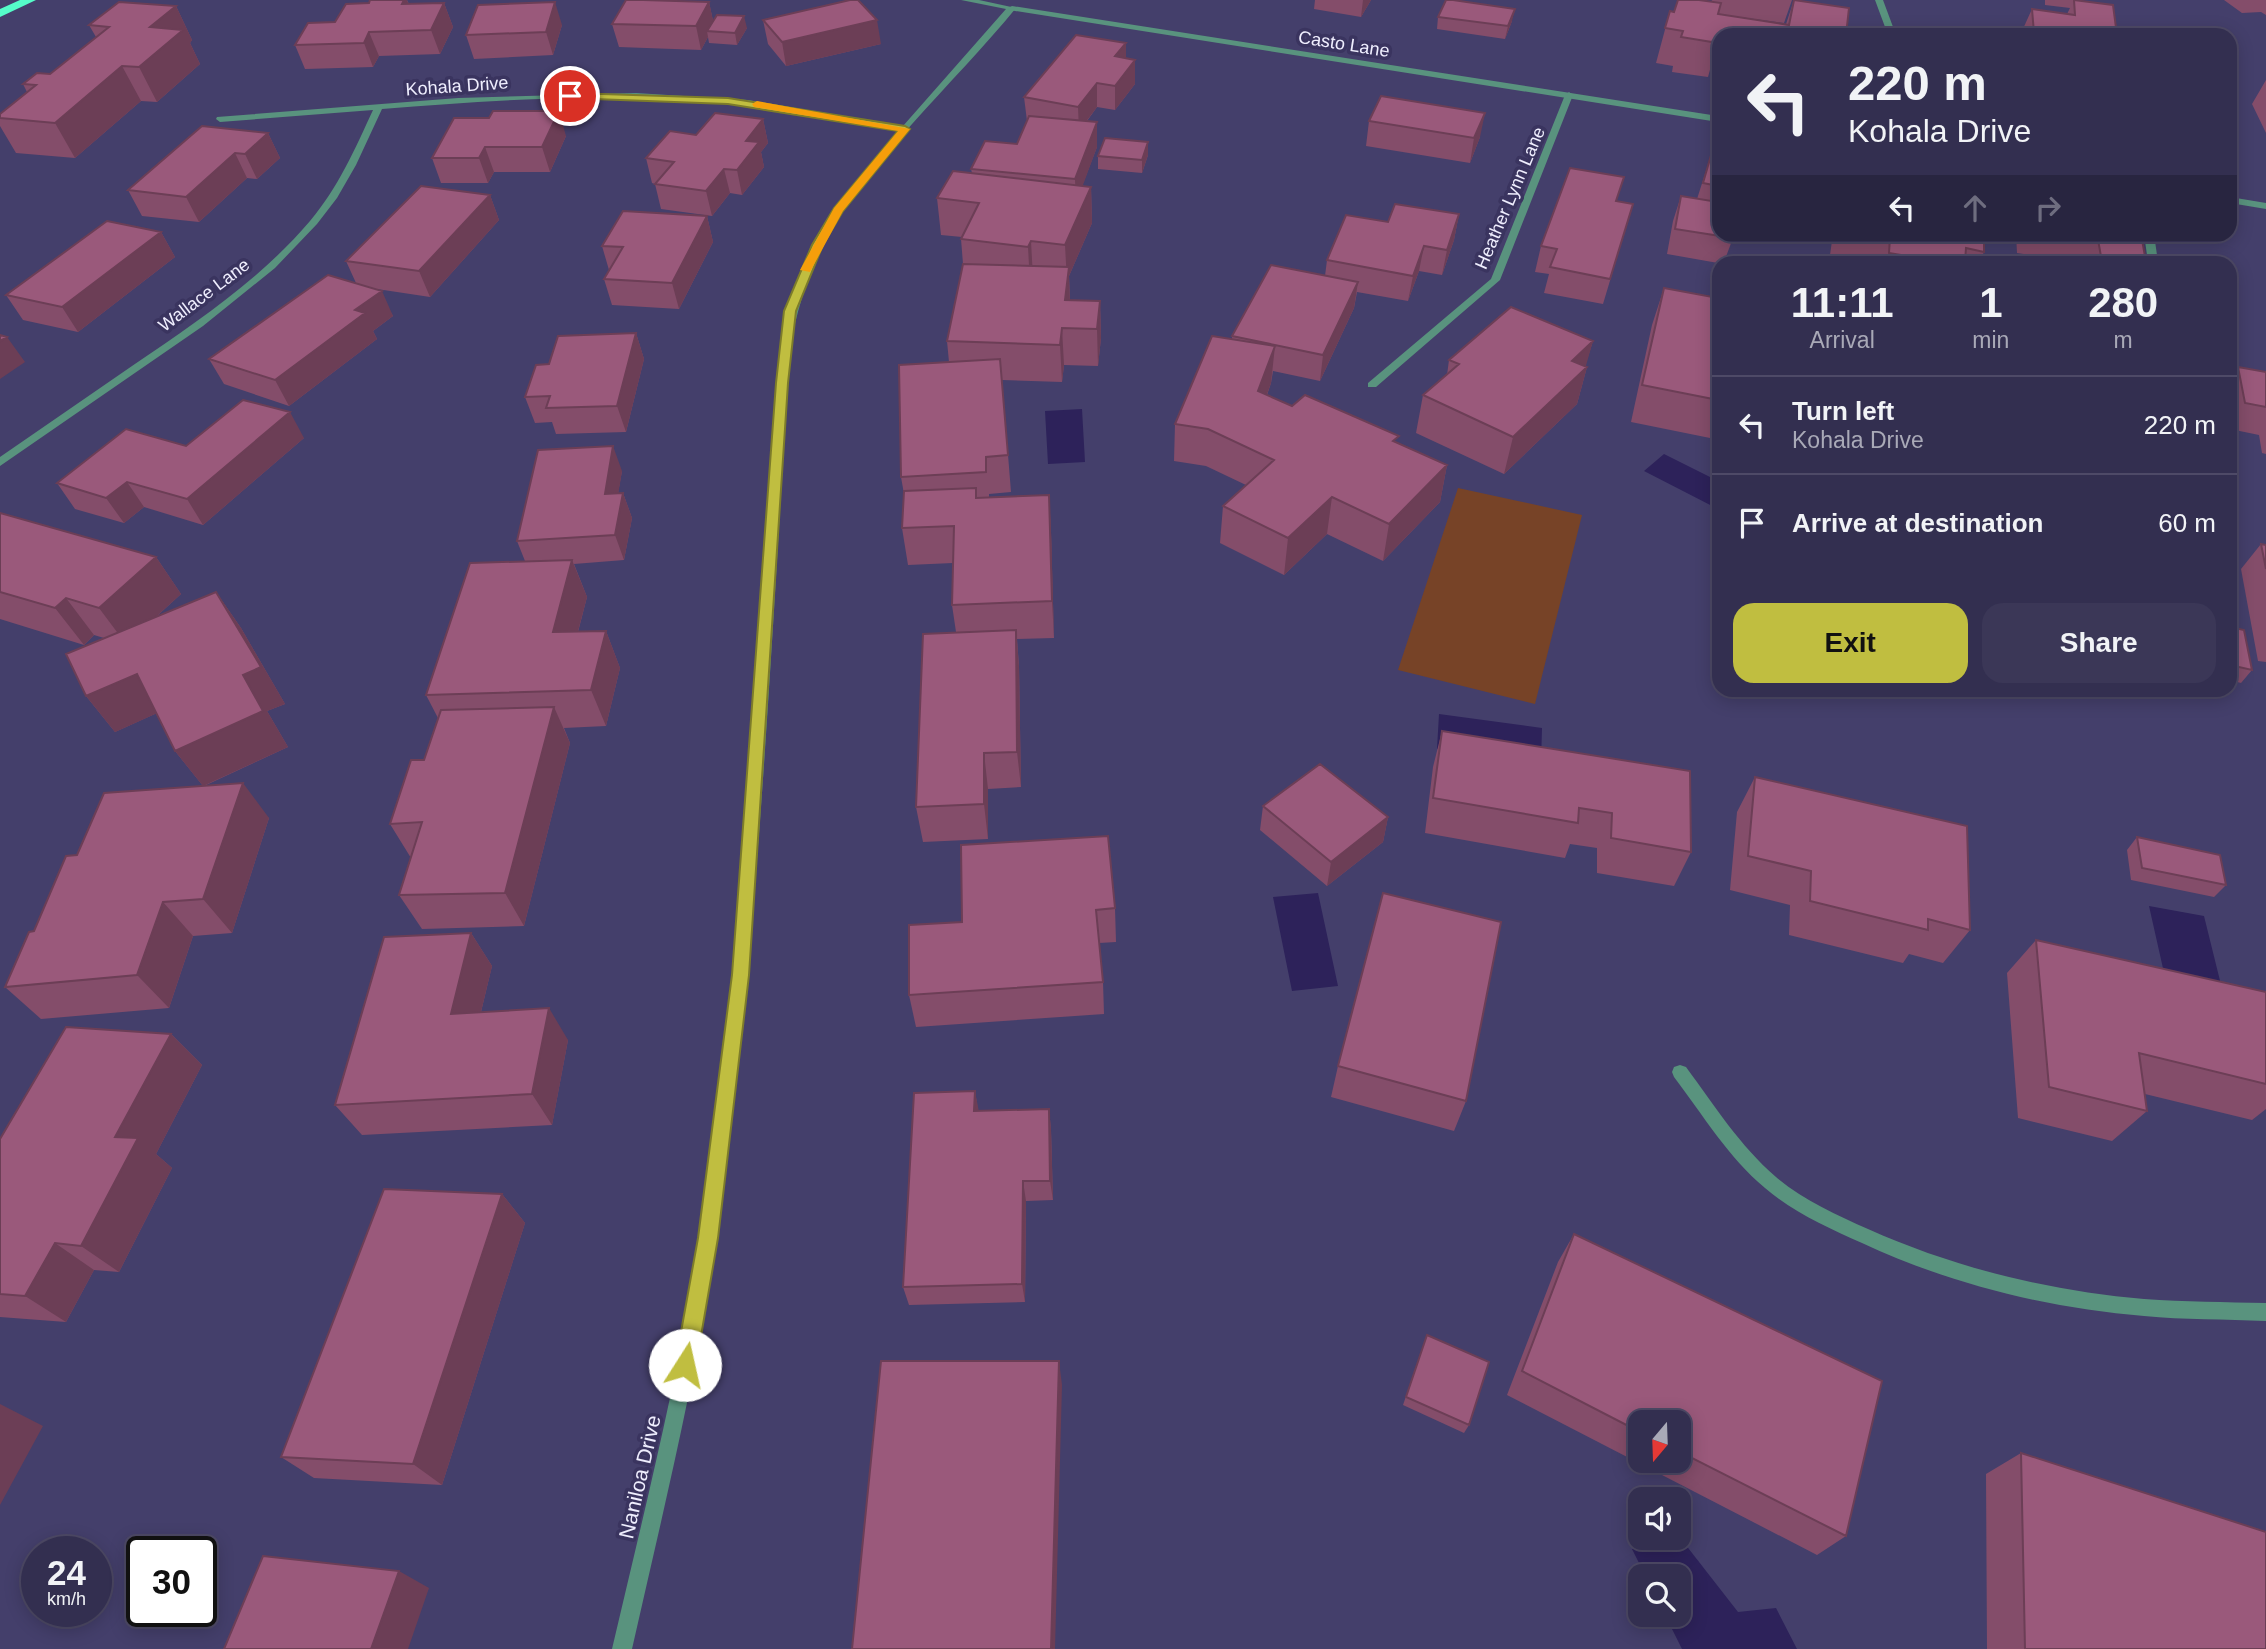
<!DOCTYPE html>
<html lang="en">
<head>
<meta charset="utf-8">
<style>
  body { margin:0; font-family:Arial,sans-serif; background:#3b3757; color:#f1f3f6; height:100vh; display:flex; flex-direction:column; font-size:26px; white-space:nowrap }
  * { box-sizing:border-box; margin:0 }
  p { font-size:23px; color:#a9a9b7 }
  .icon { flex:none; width:38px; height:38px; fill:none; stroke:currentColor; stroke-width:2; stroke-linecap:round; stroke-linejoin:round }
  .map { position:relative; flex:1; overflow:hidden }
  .panel { position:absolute; left:1712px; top:256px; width:525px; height:441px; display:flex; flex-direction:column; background:#332f50; border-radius:21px; box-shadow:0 4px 18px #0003,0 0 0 2px #4e4a67 }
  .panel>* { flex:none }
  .hud { position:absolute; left:1712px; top:28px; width:525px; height:214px; border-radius:21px; box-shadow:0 4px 18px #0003,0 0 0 2px #4e4a67; background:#332f50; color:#f1f3f6; overflow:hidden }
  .needle { width:46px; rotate:199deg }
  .buttons { position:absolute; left:1628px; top:1410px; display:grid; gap:14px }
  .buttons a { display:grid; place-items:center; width:63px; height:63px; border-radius:14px; background:#332f50; box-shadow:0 4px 18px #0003,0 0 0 2px #4e4a67; font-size:35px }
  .speed { position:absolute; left:21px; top:1536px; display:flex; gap:14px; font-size:35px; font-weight:700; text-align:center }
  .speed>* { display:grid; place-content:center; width:91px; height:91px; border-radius:50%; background:#332f50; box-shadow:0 4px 18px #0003,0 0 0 2px #4e4a67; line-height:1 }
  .speed small { font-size:18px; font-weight:400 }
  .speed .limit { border:4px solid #111; border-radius:10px; background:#fff; color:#111 }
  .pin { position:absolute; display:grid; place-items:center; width:60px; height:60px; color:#fff; margin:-30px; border:4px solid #fff; border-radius:50%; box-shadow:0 2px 7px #0007 }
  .me { position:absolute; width:77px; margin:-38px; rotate:10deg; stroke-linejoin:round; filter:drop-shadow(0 0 5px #0008) }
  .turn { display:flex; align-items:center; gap:24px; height:147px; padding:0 21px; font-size:32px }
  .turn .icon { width:91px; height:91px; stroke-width:2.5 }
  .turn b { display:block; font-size:49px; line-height:60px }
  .lanes { display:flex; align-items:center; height:66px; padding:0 21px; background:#0003; justify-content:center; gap:35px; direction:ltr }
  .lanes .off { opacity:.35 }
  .eta { display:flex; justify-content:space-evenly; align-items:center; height:119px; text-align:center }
  .eta b { font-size:42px; font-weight:800; line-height:49px }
  .cta { display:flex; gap:14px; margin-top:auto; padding:14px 21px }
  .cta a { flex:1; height:80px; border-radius:21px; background:#c0be40; color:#111; font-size:28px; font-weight:800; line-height:80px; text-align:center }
  .cta a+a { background:#3b3757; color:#f1f3f6 }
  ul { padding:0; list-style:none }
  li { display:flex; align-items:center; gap:21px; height:98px; padding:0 21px; border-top:2px solid #4e4a67 }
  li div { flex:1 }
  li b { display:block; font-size:26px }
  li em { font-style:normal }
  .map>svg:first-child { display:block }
  .green { fill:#774327 }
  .water { fill:#2d225a }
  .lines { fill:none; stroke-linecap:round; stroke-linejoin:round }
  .service { fill:#59937e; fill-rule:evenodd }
  .minor { fill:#59937e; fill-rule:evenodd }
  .tertiary { fill:#59937e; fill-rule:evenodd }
  .motorway { fill:#55fcc9; fill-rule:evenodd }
  .wall { fill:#844d6a; fill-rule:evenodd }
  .shaded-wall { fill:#6c3e56 }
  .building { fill:#9a597b; stroke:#6c3e56; stroke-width:2 }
  .route { fill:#c0be40; stroke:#7d7c2a; stroke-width:2 }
  .slow { fill:#f59e0b }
  .labels { text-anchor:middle; stroke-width:7; stroke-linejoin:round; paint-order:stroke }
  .far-street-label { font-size:18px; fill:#efeefe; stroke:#3a345f }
  .street-label { font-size:21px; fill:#efeefe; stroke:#3a345f }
</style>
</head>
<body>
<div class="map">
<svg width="2266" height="1649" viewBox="0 0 2266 1649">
  <rect width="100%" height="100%" fill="#443f6b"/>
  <!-- green -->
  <path class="green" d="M1458 488 1582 515 1535 704 1398 670Z"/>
  <!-- water -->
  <path class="water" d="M1082 409 1085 462 1048 464 1045 411Z
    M1664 454 1718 481V509L1644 471Z
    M1439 714 1542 728 1541 763 1437 749Z
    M1318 893 1338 986 1292 991 1273 897Z
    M2149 906 2204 916 2226 1005 2169 995Z
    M1678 1535 1738 1612 1776 1608 1797 1649H1682L1665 1615H1678V1577H1646L1632 1549 1656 1538H1678Z"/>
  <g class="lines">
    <!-- service -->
    <path class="service" d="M2144 234H2154L2158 262H2148Z"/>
    <!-- minor -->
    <path class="minor" d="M961 0H979L1016 8C953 85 867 160 821 249 806 280 797 312 790 346 771 643 759 940 717 1235 697 1374 663 1512 632 1649H612C644 1512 679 1375 700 1235 744 941 758 643 780 346 800 254 838 200 899 131 840 120 781 108 721 103 609 92 494 100 382 109L356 165 337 198 317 224 275 268 203 326 0 466V457C44 427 88 396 132 366 195 323 260 280 310 221 338 188 355 149 373 110L220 122 216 119 217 117 458 98 636 93 748 100 903 126 1006 9Z
      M1875 0H1883L1896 35H1888Z
      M1569 92 1573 95 1500 280 1376 387H1368V383L1491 279 1565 95Z
      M1680 1065 1686 1067C1714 1105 1740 1146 1776 1177 1803 1200 1837 1215 1868 1229 1955 1268 2050 1291 2144 1299 2185 1302 2225 1302 2266 1303V1321C2225 1319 2184 1320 2144 1316 2047 1308 1950 1284 1862 1243 1828 1228 1793 1212 1765 1188 1728 1157 1703 1115 1674 1077L1672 1072 1674 1067Z"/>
    <!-- tertiary -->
    <path class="tertiary" d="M1012 6 1718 116V122L1009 10 1008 8Z
      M2230 197 2266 203V209L2230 203Z"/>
    <!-- motorway -->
    <path class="motorway" d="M20 0H36L0 17V9Z"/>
  </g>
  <!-- wall -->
  <path class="wall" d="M407 0 409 4 444 3 453 27 440 54 379 56 373 67 305 69 295 45 369 3Z
    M1315 0H1371L1361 17 1314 9Z
    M1712 0H1792L1784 23 1718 14 1786 24 1794 0 1846 35H1718V67L1711 66 1708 77 1672 72 1673 66 1656 63 1670 11 1674 12 1711 2Z
    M2045 0H2080L2117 35H1995L1998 28 2022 31 2032 9 2067 14 2070 8 2045 5Z
    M2224 0H2266V15L2261 12 2242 13Z
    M709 2 713 21 747 28 737 45 709 43 708 37 701 50 619 47 612 24Z
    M176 6 192 40 190 43 200 64 157 102 141 101 75 158 16 153 0 126V114L27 92 23 84 50 74 96 37 89 25Z
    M1438 17 1512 21 1505 39 1437 29Z
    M763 20 881 44 786 66 768 44Z
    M562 25 553 55 474 59 466 35Z
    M1126 58 1135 84 1115 110 1097 107 1087 121 1097 147 1082 186 1091 187 1092 223 1069 276 1070 300 1100 301 1101 338 1098 366 1064 365 1062 382 1002 380 1011 492 989 494V497L1049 495 1051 532 1054 638 1017 639 1019 666 1021 787 988 789V839L923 842 916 807 956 632 952 605 953 563 908 565 902 528 904 494 901 477 949 362 947 341 963 264 961 239 962 237 941 235 937 198 972 173 971 169 1017 144 1027 121 1024 97Z
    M2266 80V133L2252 104Z
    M2230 101 2235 124 2230 134Z
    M454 118 566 136 550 172H494L488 183H441L432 158Z
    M763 119 768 143 761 152 764 167 742 195 730 193 712 216 661 209 655 184 652 183 646 158 696 135Z
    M1369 121 1480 137 1470 163 1366 146Z
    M268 133 280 158 257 179 247 178 199 222 142 216 128 190Z
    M1148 142V155L1142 173 1098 169V156Z
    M1712 152 1718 153V234L1733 238 1724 262 1718 263 1667 254 1673 221 1681 196 1697 199Z
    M490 195 499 220 430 297 377 289 393 316 373 331 377 339 289 406 224 384 209 359 356 283 346 261Z
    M1617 202 1633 204 1603 304 1544 293 1549 274 1535 272 1541 246Z
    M1459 214 1454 240 1442 275 1419 271 1408 301 1357 292 1354 308 1320 381 1273 371 1271 383 1267 395 1292 406 1398 443 1447 465 1440 502 1383 561 1327 534 1284 575 1220 543 1223 506 1246 485 1206 466 1174 461 1175 424 1232 339V336L1325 276 1327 260Z
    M707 216 713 242 679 309 612 305 604 279 609 270 602 246Z
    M161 232 175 257 78 332 23 320 6 295Z
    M1745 234H1782L1779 242 1745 236Z
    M1833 234H1984V252L1979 262H1829Z
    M2016 234H2141L2146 262H2076L2017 253Z
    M1664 288 1718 298V414L1710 438 1631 422 1652 325Z
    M636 333 644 359 626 432 556 434 552 422 535 423 525 397 549 364Z
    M1593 341 1585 366 1587 367 1577 404 1504 474 1416 433 1423 395 1447 375 1449 360Z
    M2238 367 2266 372V454L2262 453 2259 435 2230 429V380Z
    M304 438 203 525 144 507 124 523 75 509 57 483 186 446Z
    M622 471 618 493H623L632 518 624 560 574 564 587 597 578 632 606 631 620 668 606 726 564 728 570 743 524 926 422 929 399 895 411 858 390 824 424 760 438 718 426 695 525 561 517 541Z
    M0 513 156 557 181 594 157 616 216 592 241 628 285 704 267 711 288 747 204 786 269 818 232 933 193 936 169 1008 41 1019 5 987 34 931 77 855 203 786 175 751 157 713 115 732 86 696 104 638 94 635 84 645 0 619Z
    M2261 544 2266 545V662L2258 661 2241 569Z
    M2230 627 2252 670 2241 683 2230 680Z
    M1442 731 1691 852 1674 886 1597 873V848L1570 844 1565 858 1425 833 1433 767Z
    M1755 777 1970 930 1943 963 1909 954 1903 963 1789 935 1790 905 1730 890 1737 812Z
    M1263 806 1388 817 1383 842 1327 886 1260 830Z
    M2137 837 2226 885 2214 897 2131 880 2127 850Z
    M1115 908 1116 942 1099 943 1103 982 1104 1014 916 1027 909 995 962 922Z
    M471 933 492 966 481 1012 568 1040 552 1125 362 1135 335 1105Z
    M2036 940 2266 992V1109L2252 1120 2145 1094 2147 1111 2112 1141 2018 1118 2007 973Z
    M171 1034 202 1065 156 1154 172 1168 119 1272 94 1270 66 1322 0 1317V1139Z
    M1338 1066 1466 1101 1454 1131 1331 1097Z
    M975 1091 978 1111 1049 1109 1051 1130 1053 1200 1026 1201 1025 1302 909 1305 903 1287Z
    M502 1194 525 1223 442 1485 314 1478 281 1457Z
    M1574 1234 1846 1536 1817 1555 1507 1395 1558 1262ZM1640 1423H1678V1461H1640Z
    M1427 1335 1469 1425 1464 1433 1403 1405Z
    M2021 1453 2266 1649H1987L1986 1474Z"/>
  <!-- shaded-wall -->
  <path class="shaded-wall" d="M404 0H407L414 20 402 4Z
    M1363 0H1371L1361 17Z
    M555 2 562 25 553 55 546 32Z
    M709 2 714 25 707 31 708 37 701 50 696 26Z
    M444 3 453 27 440 54 431 30Z
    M176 6 192 40 190 43 200 64 157 102 139 67 150 27Z
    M1515 9 1512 21 1505 39 1508 26Z
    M744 16 747 28 737 45 735 33Z
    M877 20 881 44 786 66 782 42Z
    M369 32 379 56 373 67 364 43Z
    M1126 43V67L1115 56Z
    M1135 60V84L1115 110V86Z
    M122 66 141 101 75 158 55 123Z
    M1097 83V107L1079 131 1078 107Z
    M559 111 566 136 550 172 542 147Z
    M1485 113 1480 137 1470 163 1474 138Z
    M763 119 768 143 761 152 764 167 742 195 737 170 746 141Z
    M1097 122V147L1076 204 1075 179Z
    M268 133 280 158 257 179 245 154Z
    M1148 142V155L1142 173V160Z
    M485 147 494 172 488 183 479 158Z
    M235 153 247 178 199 222 186 197Z
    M724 169 730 193 712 216 706 191Z
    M1091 187 1092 223 1069 276 1070 303 1065 300 1067 282 1065 245Z
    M490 195 499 220 430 297 419 271Z
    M1459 214 1454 240 1442 275 1447 250Z
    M707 216 713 242 679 309 672 283Z
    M161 232 175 257 78 332 62 307Z
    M1031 241 1033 278 1030 284 1028 247Z
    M1424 246 1419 271 1408 301 1413 276Z
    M1358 282 1354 308 1320 381 1323 355Z
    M382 291 393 316 373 331 377 339 289 406 275 380 355 310Z
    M1100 301 1101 338 1098 366 1097 329Z
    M1062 328 1064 365 1062 382 1060 345Z
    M636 333 644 359 626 432 617 406Z
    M7 337 25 362 0 379V341Z
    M1593 341 1585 369 1587 367 1577 404 1504 474 1513 437 1572 361Z
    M1275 346 1271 383 1255 428 1258 391Z
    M290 412 304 438 203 525 187 499Z
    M613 446 622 471 614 520 605 494Z
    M1447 465 1440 502 1383 561 1389 524Z
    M127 482 144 507 124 523 106 498Z
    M623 493 632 518 624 560 615 535Z
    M1049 495 1051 532 1054 638 1052 601Z
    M1332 497 1327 534 1284 575 1288 538Z
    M156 557 181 594 126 644 99 608Z
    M572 560 587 597 568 669 553 632Z
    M216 592 241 628 285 704 267 711 288 747 203 786 175 751Z
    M66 598 94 635 84 645 55 608Z
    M1016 630 1019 666 1021 787 1017 752Z
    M606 631 620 668 606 726 591 690Z
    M137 674 164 710 115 732 86 696Z
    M554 707 570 743 524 926 505 893Z
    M984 753 988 789V839L984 804Z
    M243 783 269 818 232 933 203 899Z
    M1388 817 1383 842 1327 886 1331 862Z
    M163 902 193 936 169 1008 137 975Z
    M471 933 492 966 473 1045 451 1014Z
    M549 1008 568 1040 552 1125 532 1094Z
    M171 1034 202 1065 156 1154 172 1168 119 1272 81 1246 115 1137Z
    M975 1091 979 1112 974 1111Z
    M1049 1109 1051 1130 1053 1200 1050 1181Z
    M1023 1181 1026 1201 1025 1302 1022 1284Z
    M502 1194 525 1223 442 1485 413 1464Z
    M55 1243 94 1270 66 1322 25 1296Z
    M1059 1361 1062 1385 1055 1649H1051Z
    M0 1404 43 1426 0 1505Z
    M399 1571 429 1588 408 1649H371Z"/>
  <!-- building -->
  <path class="building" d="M370 0H404L402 4 444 3 431 30 369 32 364 43 295 45 308 23 335 22 346 4 369 3Z
    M626 0H643L709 2 696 26 612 24Z
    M850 0H858L877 20 782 42 763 20Z
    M1446 0H1453L1515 9 1508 26 1438 17Z
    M1678 0H1699L1721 3 1718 14 1789 25 1794 0 1849 8 1846 35H1749L1721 31 1720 35H1718V43L1681 37 1683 31 1665 28 1670 11 1674 12Z
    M2074 0 2113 5 2117 35H1998V28L2034 33 2032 9 2075 15Z
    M119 2 176 6 150 27 183 30 139 67 122 66 55 123 0 118V114L36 85 23 84 37 73 50 74 109 27 89 25Z
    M555 2 546 32 466 35 478 5Z
    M717 15 744 16 735 33 707 31Z
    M1076 35 1126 43 1115 56 1135 60 1115 86 1097 83 1078 107 1024 97Z
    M1381 96 1485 113 1474 138 1369 121Z
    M2230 101 2231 102 2235 124 2230 123Z
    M493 111H559L542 147H485L479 158H432L454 118H489Z
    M715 113 763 119 746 141 759 142 737 170 724 169 706 191 655 184 674 162 646 158 670 131 696 135Z
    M1029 116 1097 122 1075 179 971 169 985 141 1017 144Z
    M202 126 268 133 245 154 235 153 186 197 128 190Z
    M1105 138 1148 142 1142 160 1098 156Z
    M1712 152 1718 153V186L1703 183Z
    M1570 168 1624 177 1616 201 1633 204 1610 279 1550 267 1557 249 1541 246Z
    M953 171 1091 187 1065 245 1031 241 1028 247 961 239 979 203 937 198Z
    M421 186 490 195 419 271 346 261Z
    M1681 196 1718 202V234H1733V238L1675 229Z
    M1395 204 1459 214 1447 250 1424 246 1413 276 1327 260 1346 215 1388 222Z
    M623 211 707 216 672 283 604 279 623 247 602 246Z
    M107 221 161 232 62 307 6 295Z
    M1874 234H1984V252L1966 248 1965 262H1943L1889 253 1890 237Z
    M2097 234H2141L2146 262H2102Z
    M963 264 1069 267 1065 300 1100 301 1097 329 1062 328 1060 345 947 341Z
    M1271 265 1358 282 1323 355 1232 336Z
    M328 275 382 291 355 310 365 313 275 380 209 359Z
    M1664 288 1718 298V400L1642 385Z
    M1511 307 1593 341 1572 361 1587 367 1513 437 1423 395 1459 364 1449 360Z
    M636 333 617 406 546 408 550 396 525 397 536 365 549 364 558 336Z
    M0 335 7 337 0 341Z
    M1212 336 1275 346 1258 391 1292 406 1305 395 1399 436 1393 441 1447 465 1389 524 1332 497 1288 538 1223 506 1274 460 1208 429 1175 424Z
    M1000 359 1008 455 986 457V472L901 477 899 365Z
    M2238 367 2266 372V407L2245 403Z
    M243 400 290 412 187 499 127 482 106 498 57 483 126 429 186 446Z
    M613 446 605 494 623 493 615 535 517 541 538 450Z
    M976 488V498L1049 495 1052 601 952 605 954 526 902 528 904 491Z
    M0 513 156 557 99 608 66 598 55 608 0 592Z
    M2261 544 2266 545V569Z
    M572 560 553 632 606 631 591 690 426 695 470 563Z
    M216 592 261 667 243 675 263 711 175 751 137 674 86 696 66 654Z
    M2230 627 2244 630 2252 670 2230 665Z
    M1016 630 1017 752 984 753V804L916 807 923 634Z
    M554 707 505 893 399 895 422 822 390 824 411 760H424L441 710Z
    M1442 731 1690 771 1691 852 1611 838 1612 813 1579 808 1578 823 1433 798Z
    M1320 764 1388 817 1331 862 1263 806Z
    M1755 777 1967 826 1970 930 1928 919V930L1810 901 1811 871 1748 856Z
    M243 783 203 899 163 902 137 975 5 987 29 932 34 931 66 856 77 855 104 793Z
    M1108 836 1115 908 1096 910 1103 982 909 995V925L962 922 961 845Z
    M2137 837 2220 855 2226 885 2142 868Z
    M1383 893 1501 922 1466 1101 1338 1066Z
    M471 933 451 1014 549 1008 532 1094 335 1105 384 937Z
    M2036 940 2266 992V1084L2139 1053 2147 1111 2049 1087Z
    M66 1027 171 1034 115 1137 138 1138 81 1246 55 1243 25 1296 0 1294V1139Z
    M975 1091 974 1111 1049 1109 1050 1181H1023L1022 1284 903 1287 914 1093Z
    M384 1189 502 1194 413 1464 281 1457Z
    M1574 1234 1882 1381 1846 1536 1678 1451V1423H1640V1432L1522 1371Z
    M1427 1335 1489 1362 1469 1425 1406 1397Z
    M881 1361H1059L1051 1649H852Z
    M2021 1453 2266 1532V1649H2025Z
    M263 1556 399 1571 371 1649H224Z"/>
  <!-- route -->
  <path class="route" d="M570 93 728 98 905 126 910 129 843 211 823 245 796 311 788 383 749 975 718 1238 696 1365 693 1372 685 1375 678 1372 675 1365 698 1238 732 975 776 383 784 311 812 245 834 208 898 131 728 104 567 98 565 96Z"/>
  <!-- slow -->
  <path class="slow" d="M757 101 910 129 843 211 810 272 800 270 834 208 898 131 754 107 752 104Z"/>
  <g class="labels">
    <!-- far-street labels -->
    <g class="far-street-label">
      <text transform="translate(1344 44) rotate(9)" y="6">Casto Lane</text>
      <text transform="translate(457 86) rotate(-4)" y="6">Kohala Drive</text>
      <text transform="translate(1510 198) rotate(-67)" y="6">Heather Lynn Lane</text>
      <text transform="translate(204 295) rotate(-37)" y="6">Wallace Lane</text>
    </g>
    <!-- street labels -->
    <g class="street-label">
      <text transform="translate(640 1477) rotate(-77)" y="7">Naniloa Drive</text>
    </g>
  </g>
</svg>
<div class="buttons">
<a><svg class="needle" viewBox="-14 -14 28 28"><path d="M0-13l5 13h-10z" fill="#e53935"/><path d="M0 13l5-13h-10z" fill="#a9a9b7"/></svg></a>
<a><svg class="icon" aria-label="sound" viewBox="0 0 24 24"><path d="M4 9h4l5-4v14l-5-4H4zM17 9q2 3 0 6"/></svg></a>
<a><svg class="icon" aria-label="search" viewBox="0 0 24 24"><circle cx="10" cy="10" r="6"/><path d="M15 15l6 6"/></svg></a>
</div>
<div class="speed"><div>24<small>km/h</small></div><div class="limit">30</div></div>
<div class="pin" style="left:570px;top:96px;background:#d93025"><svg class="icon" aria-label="arrive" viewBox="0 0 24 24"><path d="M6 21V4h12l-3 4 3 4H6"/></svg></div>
<svg class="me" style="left:685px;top:1365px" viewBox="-20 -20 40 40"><circle r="19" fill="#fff"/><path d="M0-13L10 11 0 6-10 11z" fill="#c0be40"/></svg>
<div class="hud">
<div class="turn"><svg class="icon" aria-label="left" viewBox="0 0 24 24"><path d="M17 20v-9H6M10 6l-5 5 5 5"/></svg><div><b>220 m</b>Kohala Drive</div></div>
<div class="lanes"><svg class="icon" aria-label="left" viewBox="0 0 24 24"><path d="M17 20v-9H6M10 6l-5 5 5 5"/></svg><svg class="icon off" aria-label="ahead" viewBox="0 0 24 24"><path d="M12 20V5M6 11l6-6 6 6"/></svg><svg class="icon off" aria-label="right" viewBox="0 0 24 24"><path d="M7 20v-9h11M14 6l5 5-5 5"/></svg></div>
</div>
<section class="panel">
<div class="eta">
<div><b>11:11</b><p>Arrival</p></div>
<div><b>1</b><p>min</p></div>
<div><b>280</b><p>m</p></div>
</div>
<ul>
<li><svg class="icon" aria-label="left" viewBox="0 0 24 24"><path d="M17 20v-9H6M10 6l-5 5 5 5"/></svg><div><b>Turn left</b><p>Kohala Drive</p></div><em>220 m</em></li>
<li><svg class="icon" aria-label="arrive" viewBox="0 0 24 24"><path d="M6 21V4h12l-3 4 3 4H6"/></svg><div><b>Arrive at destination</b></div><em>60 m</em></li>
</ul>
<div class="cta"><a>Exit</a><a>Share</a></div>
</section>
</div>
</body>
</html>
